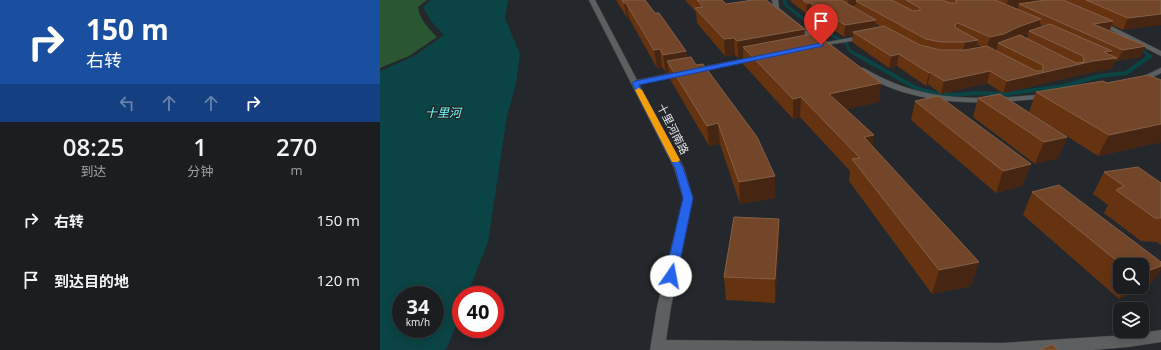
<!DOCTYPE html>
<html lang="zh">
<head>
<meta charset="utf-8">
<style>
  body { margin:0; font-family:"Open Sans","Noto Sans SC",sans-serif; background:#242629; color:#f1f3f6; height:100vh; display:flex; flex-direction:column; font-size:15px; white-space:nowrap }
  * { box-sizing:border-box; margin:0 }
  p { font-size:13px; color:#a0a2a5 }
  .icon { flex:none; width:22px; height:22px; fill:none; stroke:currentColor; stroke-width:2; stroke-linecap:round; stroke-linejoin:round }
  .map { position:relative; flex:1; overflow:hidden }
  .sheet { display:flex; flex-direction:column; background:#1b1d20; width:380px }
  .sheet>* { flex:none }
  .banner { background:#1a4fa0; color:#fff; overflow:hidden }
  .controls { position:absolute; left:733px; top:258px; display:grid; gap:8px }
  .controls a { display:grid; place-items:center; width:36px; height:36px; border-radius:8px; background:#1b1d20; box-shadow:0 2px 10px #0003,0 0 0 1px #393b3e; font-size:20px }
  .speed { position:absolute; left:12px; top:286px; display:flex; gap:8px; font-size:20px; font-weight:700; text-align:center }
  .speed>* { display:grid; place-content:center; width:52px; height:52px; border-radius:50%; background:#1b1d20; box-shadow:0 2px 10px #0003,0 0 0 1px #393b3e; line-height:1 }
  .speed small { font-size:10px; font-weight:400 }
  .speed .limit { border:6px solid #d22; background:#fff; color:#111 }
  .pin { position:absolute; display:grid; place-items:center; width:34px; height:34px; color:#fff; margin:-41px -17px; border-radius:50% 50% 50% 0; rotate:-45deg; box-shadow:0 0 4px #0007 }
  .pin .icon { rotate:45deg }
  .me { position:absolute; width:44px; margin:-22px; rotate:12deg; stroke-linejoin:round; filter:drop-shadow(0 0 3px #0008) }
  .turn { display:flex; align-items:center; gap:14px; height:84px; padding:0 20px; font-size:18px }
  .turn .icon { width:52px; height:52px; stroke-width:2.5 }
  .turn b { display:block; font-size:28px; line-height:34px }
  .lanes { display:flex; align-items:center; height:38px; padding:0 20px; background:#0003; justify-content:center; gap:20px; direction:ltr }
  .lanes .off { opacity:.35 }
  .eta { display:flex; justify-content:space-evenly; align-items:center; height:68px; text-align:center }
  .eta b { font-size:24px; font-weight:600; line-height:28px }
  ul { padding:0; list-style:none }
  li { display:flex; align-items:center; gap:12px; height:60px; padding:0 20px }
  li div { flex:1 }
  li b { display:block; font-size:15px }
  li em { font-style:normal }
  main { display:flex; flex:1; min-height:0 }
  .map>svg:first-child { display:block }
  .green { fill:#2a5731 }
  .water { fill:#0b4444; fill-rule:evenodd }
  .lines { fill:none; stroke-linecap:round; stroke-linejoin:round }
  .stream-far1 { stroke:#0b4444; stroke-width:3 }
  .stream { stroke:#0b4444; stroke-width:4 }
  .minor-casing { stroke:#3f4246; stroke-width:1 }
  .minor { fill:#5d6061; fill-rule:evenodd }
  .wall { fill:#631; fill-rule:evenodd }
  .shaded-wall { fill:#462612 }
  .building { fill:#734629; stroke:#856047 }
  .route { fill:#2563eb; stroke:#184099 }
  .slow { fill:#f59e0b }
  .labels { text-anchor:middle; stroke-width:3; stroke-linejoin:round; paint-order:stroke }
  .street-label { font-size:11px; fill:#e6e8eb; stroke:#24272b }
  .water-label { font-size:12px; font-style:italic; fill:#70fdfe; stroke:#24272b }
</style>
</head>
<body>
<main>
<section class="sheet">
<div class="banner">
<div class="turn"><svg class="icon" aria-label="right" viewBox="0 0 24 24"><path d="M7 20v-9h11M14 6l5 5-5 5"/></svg><div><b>150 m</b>右转</div></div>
<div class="lanes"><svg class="icon off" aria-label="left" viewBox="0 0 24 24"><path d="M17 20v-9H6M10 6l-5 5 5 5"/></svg><svg class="icon off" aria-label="ahead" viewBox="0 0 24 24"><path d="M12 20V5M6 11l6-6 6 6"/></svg><svg class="icon off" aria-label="ahead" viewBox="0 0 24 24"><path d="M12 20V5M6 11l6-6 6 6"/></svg><svg class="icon" aria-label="right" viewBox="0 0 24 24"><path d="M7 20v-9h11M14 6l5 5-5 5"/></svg></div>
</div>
<div class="eta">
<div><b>08:25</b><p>到达</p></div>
<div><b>1</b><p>分钟</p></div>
<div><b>270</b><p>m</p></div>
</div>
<ul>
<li><svg class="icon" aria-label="right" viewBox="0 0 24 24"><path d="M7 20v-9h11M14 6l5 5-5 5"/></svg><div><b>右转</b></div><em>150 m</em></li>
<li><svg class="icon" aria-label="arrive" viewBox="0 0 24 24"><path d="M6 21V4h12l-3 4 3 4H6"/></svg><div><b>到达目的地</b></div><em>120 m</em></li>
</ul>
</section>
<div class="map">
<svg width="781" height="350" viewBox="0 0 781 350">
  <rect width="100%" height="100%" fill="#24272b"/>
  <!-- green -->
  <path class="green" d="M0 0H47L38 7C40 20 48 28 57 37L29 56 0 68Z"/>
  <!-- water -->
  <path class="water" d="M51 0H128L125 18 140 54 136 84 127 116 108 242 87 295H81V312L68 345 65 350H0V71L34 56 64 35 51 21 43 7ZM21 295H55V329H21Z"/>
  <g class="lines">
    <!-- stream-far1 -->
    <path class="stream-far1" d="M404 0 407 6 422 18 467 44 469 50 480 57
      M757 48 765 52 770 57"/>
    <!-- stream -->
    <path class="stream" d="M479 56 536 88 558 94 578 95 594 93 626 94 683 86 720 76 746 73 770 56"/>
    <defs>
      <path id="minor" d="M209 0H215L257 80 377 56 380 58 377 60 259 84 304 168 313 198 291 307 286 340 622 343 748 335 781 330V342L748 347 712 350H270L277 307 303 198 294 168Z
        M392 0H398L399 8 442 43 485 35 488 37 485 39 433 47V45L436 44 394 10Z
        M719 20 781 51V56L717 23 716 22Z
        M478 68H484C543 104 600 100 667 94L671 96 667 98C599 105 539 108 478 72Z
        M781 68V73L761 83H758L754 81Z"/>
    </defs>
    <!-- minor casing -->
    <use href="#minor" class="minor-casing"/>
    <!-- minor -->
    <use href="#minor" class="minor"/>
  </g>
  <!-- wall -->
  <path class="wall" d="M236 0H265L275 13 306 51 307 58 395 176V198L360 204 340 144 329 146 290 79 289 72 286 73 282 67 277 68 249 18H247Z
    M305 0H342L346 4 424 35 439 40 501 83 499 102 466 109 494 135 492 146 599 262 591 286 552 294 469 181 470 171 420 117 413 119 363 64V57L358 58 355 55 345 56 317 23 316 12Z
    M411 0H781L743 30 732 25 729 31 766 46 760 57 737 61 736 60 731 69 708 73 623 93 607 83 561 94 548 84 546 86 517 66 509 68 472 42 473 35 464 37 430 14H427L411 2ZM633 7H638L637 9ZM496 24 501 27 495 28ZM659 24 663 26 658 28ZM648 34 647 38 642 36ZM597 45 602 47 596 48ZM617 47 616 51 611 48Z
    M781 80V142L718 156 649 112 656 92 727 83Z
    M598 98 687 137 678 158 655 164 593 117Z
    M535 101 651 164 642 186 616 193 531 120Z
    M724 172 781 183V245L777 242 761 241 724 213 728 205 713 194Z
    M652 192 781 262 768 288 739 299 643 215ZM740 265H762V287H740Z
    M399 242 395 303 346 300 344 277Z"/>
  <!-- shaded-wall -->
  <path class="shaded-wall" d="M468 0H490L476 1V5L467 7Z
    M628 0H665L639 4 638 7 625 8Z
    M244 3H246L249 18H247Z
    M427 3H431L430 14H427Z
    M781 14V25L743 30 748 18Z
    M661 19 657 31H649L648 34 618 43 617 47 606 49 610 37Z
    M496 20 495 31 473 32V35L464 37 465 25Z
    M733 21 729 32 713 24Z
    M578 23 575 35V25Z
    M425 29 424 45 363 47V57L358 58 357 41Z
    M354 38 355 55 345 56 344 39Z
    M598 40 595 52 582 54 585 42Z
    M766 46 760 57 737 61 743 50Z
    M280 49 282 67 277 68 274 50Z
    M306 51 308 68 287 61 289 72 286 73 283 55Z
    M732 51 729 59 737 58 731 69 708 73 623 93 627 81 713 61 724 52Z
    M519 54 517 66 509 68 511 56Z
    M610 71 607 83 561 94 564 81Z
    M550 72 548 84 546 86 549 73Z
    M501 83 499 102 448 113 449 94Z
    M421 97 420 117 413 119V99Z
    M338 123 340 144 329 146 327 126Z
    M781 124V142L718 156 729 135Z
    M494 135 491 156 484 137Z
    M687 137 678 158 655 164 664 142Z
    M651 164 642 186 616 193 623 171Z
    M395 176V198L360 204 359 182Z
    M399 219V242L395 303V279Z
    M599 262 591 286 552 294 559 270Z
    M781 266V270L768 288 739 299 747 287H762V273Z"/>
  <!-- building -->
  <path class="building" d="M242 0H265L275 13H279L306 51 283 55 280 49 274 50 246 3H244Z
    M317 0H342L346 4 373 0H386L425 29 357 41 354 38 344 39 315 8 323 7Z
    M423 0H461L496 20 465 25 431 3H427Z
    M479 0H512L533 11 540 10V8L526 0H562L570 3H576L577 1 575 0H615L661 19 638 27 624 34 610 37 578 23 575 25 576 28 598 40 585 42H561L546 39 476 1Z
    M665 0H683L733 21 713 24 766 46 743 50 639 4Z
    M706 0H781V14L748 18Z
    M670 24 732 51 724 52 737 58 713 61 627 81 610 71 564 81 550 72 549 73 519 54 511 56 473 32 504 26 540 45 560 50H585L607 46 656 71H663V65L618 43 640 35 696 63 704 62 703 56 649 31Z
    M432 34 439 40 443 39 501 83 449 94 494 135 484 137 599 262 559 270 472 159 480 158 421 97 413 99 363 47Z
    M311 57 316 65 323 64 377 137 395 176 359 182 338 123 327 126 287 61Z
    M768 75 781 80V124L729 135 656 92 723 81 727 83Z
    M620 94 687 137 664 142 598 98Z
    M559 96 651 164 623 171 535 101Z
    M758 167 781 183V218H775L736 190 744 186 724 172Z
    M679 185 781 262V266L762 273V265H742L652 192Z
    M354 217 399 219 395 279 344 277Z
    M672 344 678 350H660Z"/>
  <!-- route -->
  <path class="route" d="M441 43H443V46L259 85 303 168 313 198 297 276 295 279 291 280 287 279 285 276 303 198 295 168 252 83 255 81Z"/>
  <!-- slow -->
  <path class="slow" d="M259 88 262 90 300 160 298 162H292L291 160 255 90Z"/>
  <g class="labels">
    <!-- street labels -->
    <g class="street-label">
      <text transform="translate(293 129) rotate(63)" y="4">十里河南路</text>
    </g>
    <!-- water labels -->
    <g class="water-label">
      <text x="63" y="117">十里河</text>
    </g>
  </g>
</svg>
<div class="controls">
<a><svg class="icon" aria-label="search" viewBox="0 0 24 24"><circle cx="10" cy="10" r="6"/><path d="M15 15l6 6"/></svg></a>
<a><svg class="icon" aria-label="layers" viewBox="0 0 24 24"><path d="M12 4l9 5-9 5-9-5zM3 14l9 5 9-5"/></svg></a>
</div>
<div class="speed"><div>34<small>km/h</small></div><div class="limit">40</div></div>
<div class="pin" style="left:441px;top:45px;background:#d93025"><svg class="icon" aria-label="arrive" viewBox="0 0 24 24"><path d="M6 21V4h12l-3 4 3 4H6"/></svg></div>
<svg class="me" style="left:291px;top:276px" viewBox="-20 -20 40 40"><circle r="19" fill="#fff"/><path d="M0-13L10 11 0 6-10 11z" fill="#2563eb"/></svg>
</div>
</main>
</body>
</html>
